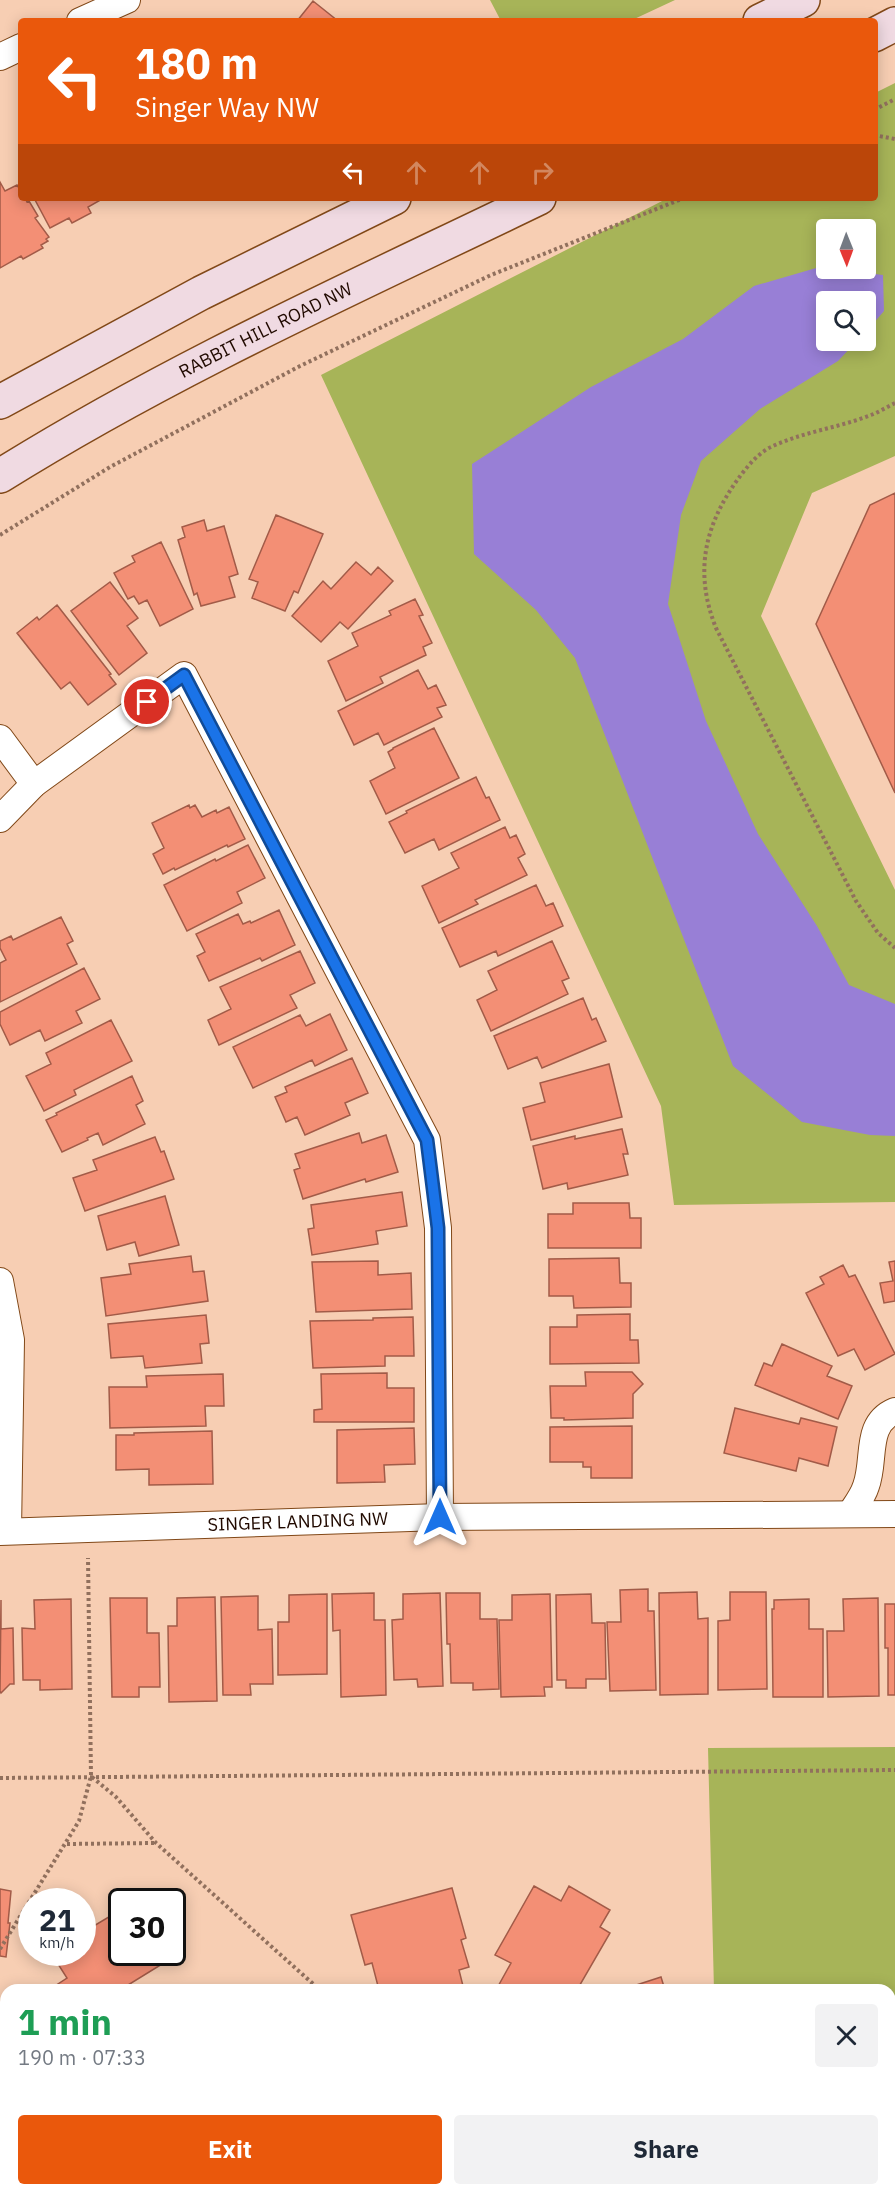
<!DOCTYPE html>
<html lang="en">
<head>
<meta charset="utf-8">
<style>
  body { margin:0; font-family:"IBM Plex Sans",sans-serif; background:#f2f2f3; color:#1f2937; height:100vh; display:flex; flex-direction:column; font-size:22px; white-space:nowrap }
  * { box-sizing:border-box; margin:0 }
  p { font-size:20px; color:#747a83 }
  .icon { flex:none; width:33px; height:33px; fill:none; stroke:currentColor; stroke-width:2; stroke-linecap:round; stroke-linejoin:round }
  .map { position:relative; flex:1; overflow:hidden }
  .side { position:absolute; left:0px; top:1984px; width:896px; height:212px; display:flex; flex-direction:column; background:#fff; border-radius:18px 18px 0 0; box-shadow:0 3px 15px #0003 }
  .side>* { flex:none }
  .banner { position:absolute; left:18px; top:18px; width:860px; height:183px; border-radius:6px; box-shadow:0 3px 15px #0003; background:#ea580c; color:#fff; overflow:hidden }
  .needle { width:39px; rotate:179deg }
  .controls { position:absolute; left:816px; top:219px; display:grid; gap:12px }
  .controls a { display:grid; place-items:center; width:60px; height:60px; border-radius:6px; background:#fff; box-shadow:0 3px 15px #0003; font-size:30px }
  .speed { position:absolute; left:18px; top:1888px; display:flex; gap:12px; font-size:30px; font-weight:700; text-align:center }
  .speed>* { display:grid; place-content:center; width:78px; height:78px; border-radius:50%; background:#fff; box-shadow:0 3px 15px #0003; line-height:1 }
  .speed small { font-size:15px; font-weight:400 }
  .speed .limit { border:3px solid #111; border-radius:9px; background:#fff; color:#111 }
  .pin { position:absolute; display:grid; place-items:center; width:51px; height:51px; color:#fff; margin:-26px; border:3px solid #fff; border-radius:50%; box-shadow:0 2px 6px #0007 }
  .me { position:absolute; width:66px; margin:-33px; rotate:0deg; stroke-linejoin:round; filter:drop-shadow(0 0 4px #0008) }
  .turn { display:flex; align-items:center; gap:21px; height:126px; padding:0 18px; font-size:27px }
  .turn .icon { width:78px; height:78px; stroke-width:2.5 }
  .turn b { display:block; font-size:42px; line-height:51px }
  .lanes { display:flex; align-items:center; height:57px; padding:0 18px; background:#0003; justify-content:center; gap:30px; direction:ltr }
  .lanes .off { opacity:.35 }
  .round { display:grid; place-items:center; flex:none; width:63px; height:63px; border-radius:6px; background:#f2f2f3 }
  .head { display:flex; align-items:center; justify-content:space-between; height:102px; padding:0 18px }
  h1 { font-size:36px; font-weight:800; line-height:45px; color:#1e9e55 }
  .action { display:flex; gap:12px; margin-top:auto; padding:12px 18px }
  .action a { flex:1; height:69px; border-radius:6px; background:#ea580c; color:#fff; font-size:24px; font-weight:800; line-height:69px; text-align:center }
  .action a+a { background:#f2f2f3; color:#1f2937 }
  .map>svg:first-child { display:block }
  .green { fill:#a7b458; fill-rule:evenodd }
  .water { fill:#987fd6 }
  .building { fill:#f38f75; stroke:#a25b48; stroke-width:1.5 }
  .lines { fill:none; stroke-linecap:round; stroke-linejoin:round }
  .minor-casing { stroke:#814818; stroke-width:28 }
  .secondary-casing { stroke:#814818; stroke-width:36 }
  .path { stroke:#91705d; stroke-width:4; stroke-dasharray:3 3; stroke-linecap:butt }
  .minor { stroke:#fff; stroke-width:26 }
  .secondary { stroke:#f0dae2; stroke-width:33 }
  .route-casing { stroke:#114b97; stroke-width:15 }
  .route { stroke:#1a73e8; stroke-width:10 }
  .labels { text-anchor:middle; stroke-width:4.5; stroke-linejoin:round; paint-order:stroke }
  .street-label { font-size:18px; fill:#210a00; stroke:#fadfcc }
</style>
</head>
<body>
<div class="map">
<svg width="895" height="2195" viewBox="0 0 895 2195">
  <rect width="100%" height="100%" fill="#f7ceb3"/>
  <!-- green -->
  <path class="green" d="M490 0H675L630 21H501Z
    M895 83V456L812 493 761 616 895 890V1202L674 1205 661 1106 321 375 668 198H874L875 93ZM826 230H866V268H826ZM826 302H866V340H826Z
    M895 1747V2195H724L722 2190H890V1990H714L708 1748Z"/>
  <!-- water -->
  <path class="water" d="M823 266 826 268 883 275 884 311 866 332V302H826V340L857 341 838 361 760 409 701 461 681 515 668 604 706 721 758 834 817 926 849 985 895 1004V1136L870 1135 802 1122 733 1066 575 658 536 610 474 554 472 464 591 387 683 339 754 286Z
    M895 2101V2195H863V2190H890V2105Z"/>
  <!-- building -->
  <path class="building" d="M313 1 338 21H297Z
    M0 182 5 191 17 185 21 191V198H25L27 202 29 201 38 216 35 218 49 237 46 239 48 241 41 245 43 248 23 259 21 256 0 268Z
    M34 198H104L88 207 91 213 72 223 69 218 50 228Z
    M895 493V793L816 624 870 505Z
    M276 515 323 534 298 593 294 591 285 611 252 598 258 582 249 579Z
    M204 520 207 531 224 526 238 574 229 577 235 597 201 606 197 593 194 595 178 540 185 537 182 527Z
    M161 542 193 609 160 626 147 600 139 604 134 596 128 599 114 573 135 562 132 556Z
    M356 562 371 575 378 567 393 581 348 629 340 622 321 642 292 616 323 581 331 589Z
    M110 582 138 618 127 626 147 653 119 675 71 611Z
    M415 599 423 615 419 616 432 643 423 647 426 655 380 677 383 683 346 701 328 661 358 646 352 633 391 615 389 611Z
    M57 605 111 674 109 675 116 684 88 705 70 682 61 689 17 633 37 617 39 620Z
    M418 670 428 689 436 685 446 705 437 708 442 717 384 745 378 733 354 745 338 711Z
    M434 728 459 778 386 814 370 781 395 768 388 752 393 749V748Z
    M476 777 486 798 489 797 500 820 439 850 434 839 405 853 389 822 407 813 406 811Z
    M189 805 190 808 195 805 202 817 216 810 217 813 229 807 245 839 228 847 227 845 175 870 174 868 163 874 153 854 164 848 152 823Z
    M505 827 510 838 516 835 525 854 518 858 527 875 475 900 478 904 439 923 422 886 459 868 451 853Z
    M248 845 265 878 237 892 242 903 187 931 164 885 215 859 216 861Z
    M536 885 546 906 553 903 563 926 498 956 496 951 460 967 442 928Z
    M279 910 295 945 262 961 260 958 209 981 197 956 205 952 196 934 238 914 243 924 250 921 251 923Z
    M61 917 73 941 67 944 77 964 0 1002V963L6 960 0 948V941L11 936 13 940Z
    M552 941 569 978 562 981 568 994 491 1031 477 1000 497 990 488 971Z
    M300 951 315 983 290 995 297 1008 219 1045 208 1020 231 1009 220 987Z
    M84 968 100 999 76 1011 82 1023 45 1041 40 1030 10 1045 0 1024V1012Z
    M583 998 592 1020 596 1018 606 1041 542 1068 537 1057 508 1069 494 1036Z
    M330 1014 347 1050 315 1066 312 1060 253 1088 233 1047 300 1015 306 1026Z
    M111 1020 132 1061 74 1090 76 1095 44 1111 26 1076 51 1064 46 1053Z
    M352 1058 368 1093 345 1103 350 1115 305 1135 297 1117 286 1122 275 1097 287 1092 285 1087Z
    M609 1064 622 1117 531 1140 523 1108 545 1102 540 1083Z
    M132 1076 143 1101 136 1105 145 1124 103 1145 98 1133 87 1138 88 1140 62 1152 46 1120 57 1115 56 1113Z
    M622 1129 628 1154H623L628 1175 568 1189 567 1183 543 1189 533 1146 575 1136V1139Z
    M359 1133 362 1143 386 1135 398 1172 366 1182 365 1179 303 1199 294 1170 300 1168 295 1154Z
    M155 1137 161 1152 164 1151 174 1179 85 1211 73 1178 97 1170 93 1160Z
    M402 1192 407 1226 376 1231 378 1244 312 1255 308 1229 314 1228 311 1205Z
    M165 1196 179 1245 139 1256 135 1242 107 1250 98 1216Z
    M573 1203H629L630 1218H641V1248H548V1214H573Z
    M191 1256 193 1272 204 1271 208 1301 106 1316 101 1278 131 1274 129 1264Z
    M619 1258 620 1283H631V1307L574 1308 573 1296H549V1259Z
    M378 1261V1275L411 1273 412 1309 316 1312 312 1262Z
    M895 1261V1301L884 1303 880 1283 893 1281 889 1262Z
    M843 1265 849 1277 855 1275 895 1354 865 1370 854 1349 838 1356 806 1293 824 1284 820 1277Z
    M630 1314V1340H638L639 1363 550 1364V1327H577V1315Z
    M206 1315 209 1343 200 1344 202 1363 145 1368 143 1356 111 1358 108 1324Z
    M413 1317 414 1356H385V1366L313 1368 310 1321 373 1320V1318Z
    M782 1344 832 1366 827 1376 852 1386 838 1419 755 1385 764 1363 772 1366Z
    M585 1372H632L643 1384 633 1394V1418L564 1420V1418H551L550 1386H586Z
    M387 1373V1388H414V1422H314V1410L322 1409 321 1374Z
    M223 1374 224 1406H205L206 1426 110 1428 109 1387H147L146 1376Z
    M735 1408 799 1424 801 1418 837 1427 828 1466 799 1458 796 1471 724 1453Z
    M632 1426V1478H591V1467H583V1462H550V1427Z
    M414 1428 415 1464 384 1465 385 1482 337 1483V1430Z
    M212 1431 213 1484 149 1485V1469L116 1470V1435H134V1433Z
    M648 1589V1611H654L656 1690 610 1691 607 1622H621L620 1590Z
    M697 1592 698 1619 708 1618V1694L660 1695 659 1593Z
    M730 1592H766L767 1689 718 1690V1621L730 1620Z
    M374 1593V1620H385L386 1695 341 1697 340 1630 333 1631 332 1594Z
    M440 1593 443 1686 418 1687 417 1679 394 1680 392 1620 403 1619V1594Z
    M446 1593H480V1619H497L499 1689 473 1690V1683H451L450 1644H447Z
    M327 1594V1674L278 1675V1622H289V1595Z
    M550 1594 552 1687H544L545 1696 501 1697 499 1620H512V1595Z
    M591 1594 592 1623H605L606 1679H586V1688H566V1680H557L556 1595Z
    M258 1596V1630L272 1629 273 1684H250L251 1695H223L221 1597Z
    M215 1597 217 1701 169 1702 168 1626H177V1598Z
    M110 1598H147V1633H159L160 1687H139V1697H112Z
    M878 1598 879 1696 828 1697 827 1631H844L843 1599Z
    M71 1599 72 1689 40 1690V1680H23L22 1628 35 1629 34 1600Z
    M809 1599V1629H823V1697H773L772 1609H774V1600Z
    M1 1600V1629L13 1628 14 1684H10L1 1693 0 1691Z
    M885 1604H895V1695H888V1648H885Z
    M534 1886 561 1901 569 1886 610 1910 600 1927 610 1933 577 1990H569L563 1987 561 1990H496L511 1963 495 1955Z
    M452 1888 466 1938 461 1940 469 1967 459 1970 464 1990H393V1988L379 1990 372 1963 365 1965 351 1915Z
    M0 1889 11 1891 8 1923H10L6 1957 0 1956Z
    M122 1909V1953H161L167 1961 120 1990H58L55 1986 67 1978 51 1953H82V1933Z
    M661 1977 665 1990H621Z
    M13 2190H70L73 2195H6Z
    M280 2190H394V2192H391V2195H280Z
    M557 2190H668V2195H558Z"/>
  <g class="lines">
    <defs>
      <g id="minor">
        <path d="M80 21 127 0"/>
        <path d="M0 57 21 47"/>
        <path d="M0 738 34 784"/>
        <path d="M0 819 34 784 184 675 427 1140 438 1228 440 1517"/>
        <path d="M0 1281 11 1340 8 1531"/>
        <path d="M850 1514C856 1505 863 1496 866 1486 876 1459 864 1424 895 1411"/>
        <path id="s1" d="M0 1532 440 1517 895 1514"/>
        <path d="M455 2190 456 2195"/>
      </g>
      <g id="secondary">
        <path d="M760 21 803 0"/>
        <path d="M874 35 895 24"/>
        <path d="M0 402 201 293 394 198"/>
        <path id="s2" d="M0 476C171 369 357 286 539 198"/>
      </g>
    </defs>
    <!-- minor casing -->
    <use href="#minor" class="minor-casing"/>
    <!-- secondary casing -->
    <use href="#secondary" class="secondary-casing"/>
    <!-- path -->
    <path class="path" d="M874 110 895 99
      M874 135 895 139
      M895 403C887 407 879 412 871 415 838 428 802 432 771 447 758 453 746 468 738 479 704 526 694 573 716 628L856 901 878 933 895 948
      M0 535 110 467 300 366 491 275 684 198
      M92 1777 116 1797 156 1843 320 1990
      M0 1778 895 1770
      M67 1844 155 1843
      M0 1949 79 1821 91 1776 88 1558"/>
    <!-- minor -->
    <use href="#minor" class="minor"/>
    <!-- secondary -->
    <use href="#secondary" class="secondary"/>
  </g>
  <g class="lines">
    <defs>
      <path id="route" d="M147 702 184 675 427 1140 438 1228 440 1517"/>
    </defs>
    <!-- route casing -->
    <use href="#route" class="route-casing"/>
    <!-- route -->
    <use href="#route" class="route"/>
  </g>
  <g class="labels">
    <!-- street labels -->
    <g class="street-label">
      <text dy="6" stroke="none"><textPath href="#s2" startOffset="303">RABBIT HILL ROAD NW</textPath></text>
      <text dy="6" stroke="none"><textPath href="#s1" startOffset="298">SINGER LANDING NW</textPath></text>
    </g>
  </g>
</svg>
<div class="controls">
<a><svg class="needle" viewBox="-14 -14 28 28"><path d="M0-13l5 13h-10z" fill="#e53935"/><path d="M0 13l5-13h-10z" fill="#747a83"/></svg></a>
<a><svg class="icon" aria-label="search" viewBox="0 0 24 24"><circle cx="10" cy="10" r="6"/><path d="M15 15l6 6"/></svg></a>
</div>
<div class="speed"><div>21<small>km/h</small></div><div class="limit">30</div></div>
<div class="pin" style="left:147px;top:702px;background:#d93025"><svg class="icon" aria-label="arrive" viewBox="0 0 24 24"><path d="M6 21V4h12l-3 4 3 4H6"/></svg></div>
<svg class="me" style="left:440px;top:1517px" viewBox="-20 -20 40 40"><path d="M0-17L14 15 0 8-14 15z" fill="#1a73e8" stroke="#fff" stroke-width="4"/></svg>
<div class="banner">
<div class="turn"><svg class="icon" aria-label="left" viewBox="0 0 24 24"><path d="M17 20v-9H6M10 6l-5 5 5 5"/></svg><div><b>180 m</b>Singer Way NW</div></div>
<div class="lanes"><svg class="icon" aria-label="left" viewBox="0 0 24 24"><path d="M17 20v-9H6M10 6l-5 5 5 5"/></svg><svg class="icon off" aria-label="ahead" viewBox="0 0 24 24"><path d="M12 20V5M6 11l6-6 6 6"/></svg><svg class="icon off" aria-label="ahead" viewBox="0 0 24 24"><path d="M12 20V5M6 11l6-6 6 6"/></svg><svg class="icon off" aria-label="right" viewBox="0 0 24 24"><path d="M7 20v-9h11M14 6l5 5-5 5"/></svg></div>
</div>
<section class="side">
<div class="head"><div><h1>1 min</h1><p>190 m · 07:33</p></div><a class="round"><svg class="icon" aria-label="close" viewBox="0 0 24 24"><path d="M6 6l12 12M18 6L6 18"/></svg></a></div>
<div class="action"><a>Exit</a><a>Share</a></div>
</section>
</div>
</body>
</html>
